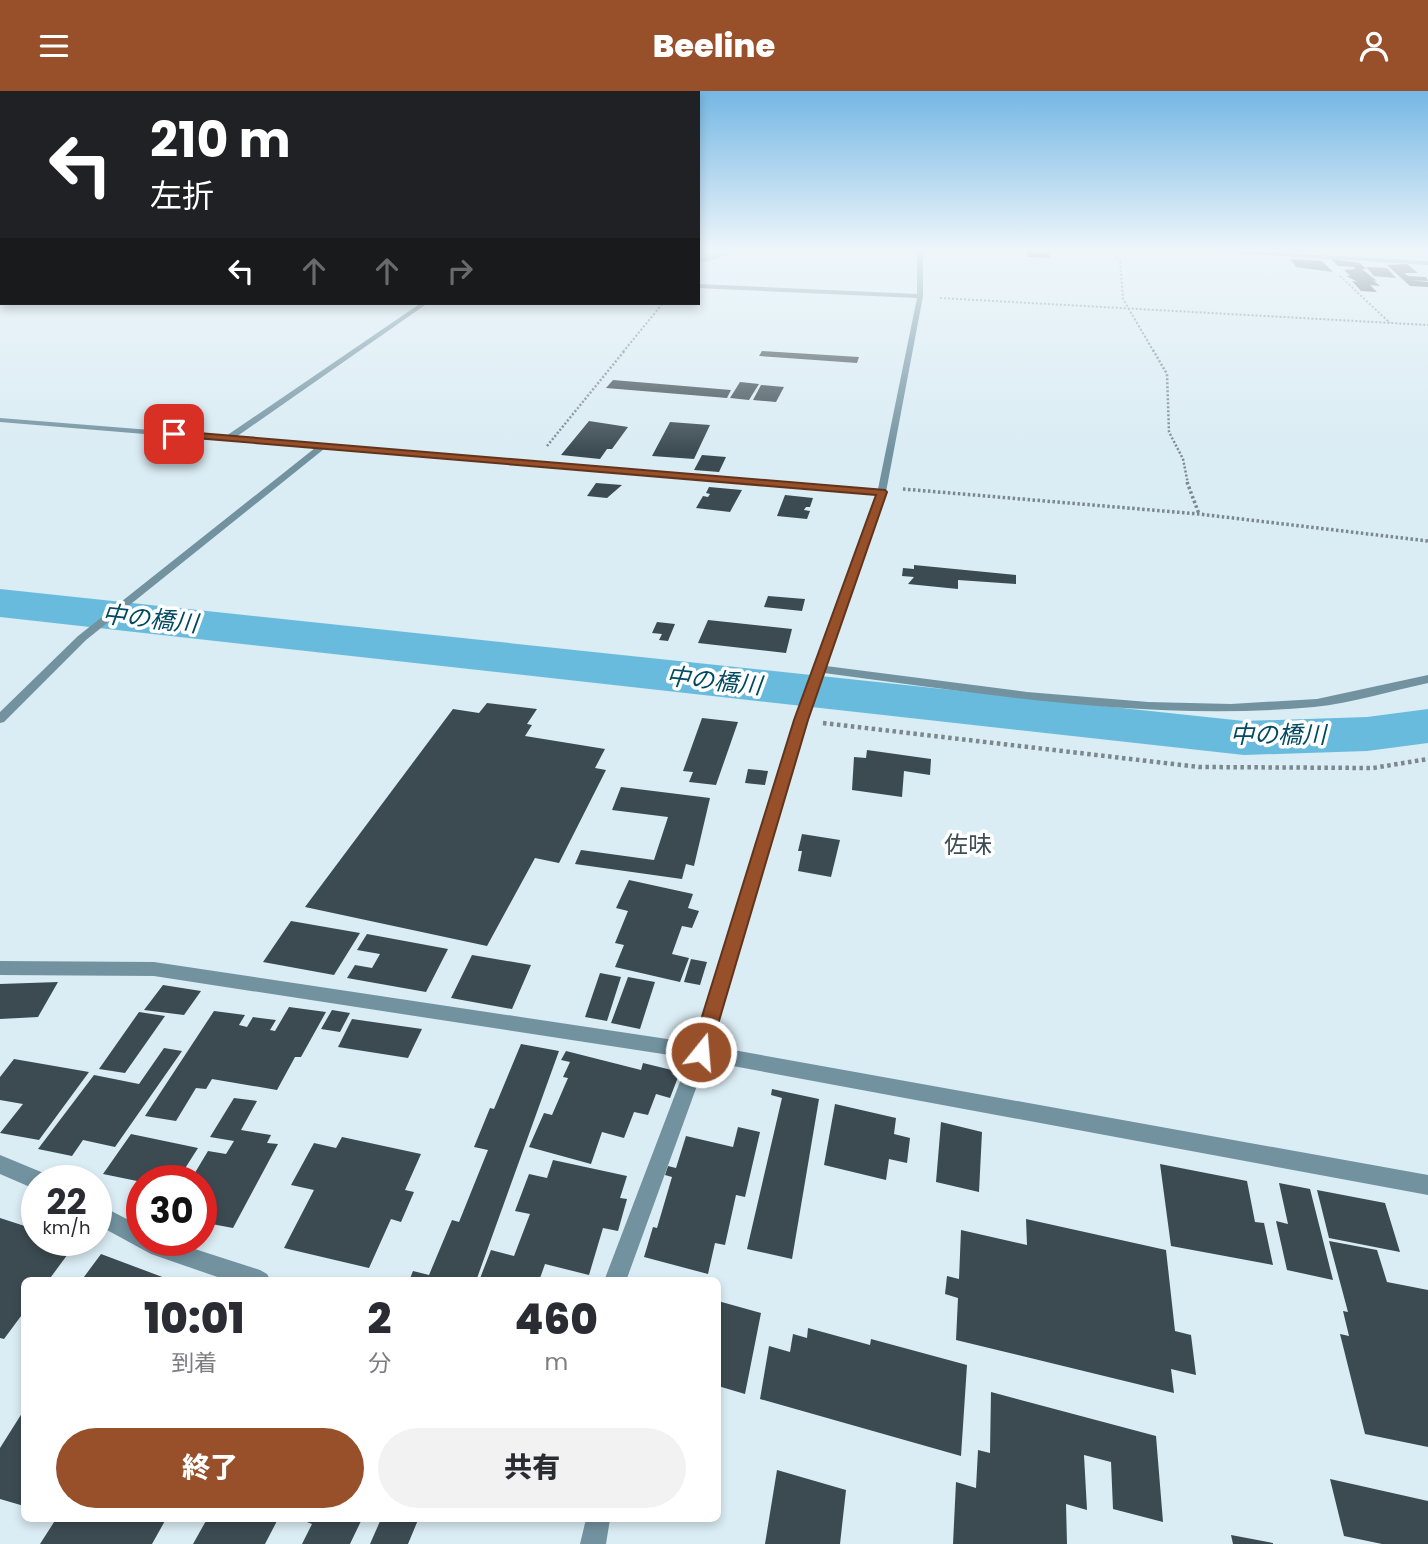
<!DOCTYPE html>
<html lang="ja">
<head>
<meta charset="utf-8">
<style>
  body { margin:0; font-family:Poppins,"Noto Sans JP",sans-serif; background:#f2f2f3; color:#2b2b33; height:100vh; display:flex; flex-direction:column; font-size:26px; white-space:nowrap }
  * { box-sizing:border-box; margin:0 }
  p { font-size:23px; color:#7c7c81 }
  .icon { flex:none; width:38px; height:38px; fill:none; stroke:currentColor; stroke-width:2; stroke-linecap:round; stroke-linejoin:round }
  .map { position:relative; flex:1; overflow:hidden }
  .drawer { position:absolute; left:21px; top:1186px; width:700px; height:245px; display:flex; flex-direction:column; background:#fff; border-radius:10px; box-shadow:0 4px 10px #0003 }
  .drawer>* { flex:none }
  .banner { position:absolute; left:0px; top:0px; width:700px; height:214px; box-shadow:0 4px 10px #0003; background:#202124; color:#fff; overflow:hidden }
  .speed { position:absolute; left:21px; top:1074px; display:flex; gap:14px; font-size:35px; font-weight:700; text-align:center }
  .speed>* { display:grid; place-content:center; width:91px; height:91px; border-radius:50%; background:#fff; box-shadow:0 4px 10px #0003; line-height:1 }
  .speed small { font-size:18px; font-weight:400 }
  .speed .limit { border:10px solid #d22; background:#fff; color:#111 }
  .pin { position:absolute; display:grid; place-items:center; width:60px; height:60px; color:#fff; margin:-30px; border-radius:14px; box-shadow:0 4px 10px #0006 }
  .me { position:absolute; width:77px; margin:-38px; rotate:17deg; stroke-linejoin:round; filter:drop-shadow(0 0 5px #0008) }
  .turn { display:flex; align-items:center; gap:24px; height:147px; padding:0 35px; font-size:32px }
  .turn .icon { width:91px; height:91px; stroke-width:2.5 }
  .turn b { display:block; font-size:49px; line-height:60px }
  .lanes { display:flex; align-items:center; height:66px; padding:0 35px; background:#0003; justify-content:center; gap:35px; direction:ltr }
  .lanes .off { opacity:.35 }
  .eta { display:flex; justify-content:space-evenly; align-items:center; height:119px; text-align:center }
  .eta b { font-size:42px; font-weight:800; line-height:49px }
  .button { display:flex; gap:14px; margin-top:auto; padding:14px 35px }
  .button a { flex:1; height:80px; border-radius:42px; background:#97502a; color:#fff; font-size:28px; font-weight:800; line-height:80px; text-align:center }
  .button a+a { background:#f2f2f3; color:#2b2b33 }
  header { display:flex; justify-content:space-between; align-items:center; height:91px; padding:0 35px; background:#97502a; color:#fff; font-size:32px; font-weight:800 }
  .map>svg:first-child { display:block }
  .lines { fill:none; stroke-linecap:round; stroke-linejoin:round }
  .river { fill:#69bbdd; fill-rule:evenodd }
  .building { fill:#3c4b52 }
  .path-far3 { stroke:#7c888e; stroke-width:2; stroke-dasharray:2 2; stroke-linecap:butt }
  .path-far2 { stroke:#7c888e; stroke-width:2.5; stroke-dasharray:2 2; stroke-linecap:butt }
  .path-far1 { stroke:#7c888e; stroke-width:3.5; stroke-dasharray:2.5 2.5; stroke-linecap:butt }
  .path { stroke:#7c888e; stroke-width:4.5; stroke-dasharray:3.5 3.5; stroke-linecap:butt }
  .street { fill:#7292a0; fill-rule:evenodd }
  .route { fill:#97502a; stroke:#62341b; stroke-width:2 }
  .labels { text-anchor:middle; stroke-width:7; stroke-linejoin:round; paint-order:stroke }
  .water-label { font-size:24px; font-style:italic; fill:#004b62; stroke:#fff }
  .neighbourhood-label { font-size:24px; fill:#3e4d53; stroke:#fff }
</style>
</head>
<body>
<header><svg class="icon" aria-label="menu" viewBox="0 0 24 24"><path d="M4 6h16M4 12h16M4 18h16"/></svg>Beeline<svg class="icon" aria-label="person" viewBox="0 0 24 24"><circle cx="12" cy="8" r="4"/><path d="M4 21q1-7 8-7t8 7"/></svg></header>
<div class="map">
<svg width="1428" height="1453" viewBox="0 0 1428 1453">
  <rect width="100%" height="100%" fill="#daecf4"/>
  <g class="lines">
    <!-- river -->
    <path class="river" d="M736 158 733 163 698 173V159Z
      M0 498 1244 630 1367 626 1428 618V652L1367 660 1244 664 0 526Z"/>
  </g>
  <!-- building -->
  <path class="building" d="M1029 159 1048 160 1050 167 1028 166 1026 160Z
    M1290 168 1322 170 1333 181 1296 176Z
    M1331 168 1360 172 1366 178H1362L1377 190 1373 189 1380 195 1370 194 1377 201 1361 200 1352 190 1358 191 1346 185H1350L1344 179 1355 178 1354 176 1338 175Z
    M1407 173 1418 182H1404L1408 185 1426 186 1428 190 1410 189 1428 191V196L1410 195 1387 174Z
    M1366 176 1387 177 1396 187 1374 185Z
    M762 260 859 266 857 272 759 265Z
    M613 289 731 299 727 307 606 297Z
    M740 291 759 293 749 309 730 307Z
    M761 294 784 296 776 311 753 309Z
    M589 330 628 336 612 358H607L600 368 561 364Z
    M670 331 710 334 694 368 652 365Z
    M702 364 726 366 719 381 694 379Z
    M596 392 622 394 607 407 587 405Z
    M709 396 742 399 730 421 696 417 703 405 708 406 710 403 706 402Z
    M785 404 813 407 810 416H806L804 419 810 420 807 428 777 425Z
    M914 474 1016 484V493L958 489V498L908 493 914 486 902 485 903 477 914 478Z
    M768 505 805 508 802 520 764 516Z
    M708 529 792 538 786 562 698 552Z
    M657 531 675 533 668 550 659 549 662 543 652 542Z
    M487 612 537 618 527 633 532 634 525 645 605 658 595 677 606 679 559 772 535 767 487 855 305 816 453 618 479 622Z
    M702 627 738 631 716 694 689 691 693 681 683 680Z
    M867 659 931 668 930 684 904 680 902 706 852 699 854 666 866 667Z
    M748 678 768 680 765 694 745 692Z
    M621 696 710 707 694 775 686 773 682 788 575 773 581 759 654 769 668 726 612 719Z
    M802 743 840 749 831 786 798 780 802 760H798Z
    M629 789 693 803 688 817 699 820 692 837 682 835 672 863 689 867 680 891 615 876 624 854 615 852 628 820 616 817Z
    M291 830 360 842 334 884 263 871Z
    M367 843 448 858 426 901 347 887 355 874 372 877 380 863 357 859Z
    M472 864 531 874 512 918 451 907Z
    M691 868 707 871 700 894 684 891Z
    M600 882 621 886 607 930 585 926Z
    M628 886 655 891 640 938 611 932Z
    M58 891 38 926 0 928V893Z
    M163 894 201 900 184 924 144 919Z
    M289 916 326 921 301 966H295L277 999 212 988 206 998 196 997 176 1030 145 1025 214 920 245 924 239 934 247 936 253 926 276 929 270 939 275 940Z
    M332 919 350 922 340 941 321 938Z
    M139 921 165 925 125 982 99 978Z
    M352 928 422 938 408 967 338 956Z
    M521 953 559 960 476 1190H409L413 1180 429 1184 452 1129 459 1131 488 1059 474 1056 490 1017 494 1018Z
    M164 957 182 960 115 1056 83 1049 72 1065 38 1058 94 984 139 993Z
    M566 960 641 979 643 972 680 981 670 1007 656 1003 648 1024 634 1021 624 1047 602 1041 591 1073 529 1056 544 1022 552 1024 568 987 563 986 570 971 561 969Z
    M14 968 89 981 39 1049 0 1042 23 1013 0 1009V986Z
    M772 998 819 1008 792 1168 747 1158 782 1007 771 1004Z
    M234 1007 257 1010 241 1039 271 1044 267 1052 278 1053 233 1137 201 1131V1090H190L208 1060 226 1063 234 1050 210 1046Z
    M835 1013 896 1027 894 1043 910 1047 907 1072 889 1068 886 1089 824 1074Z
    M941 1031 982 1041 979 1101 936 1091Z
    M738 1036 760 1041 745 1106 736 1104 725 1154 715 1152 708 1183 644 1166 653 1136 657 1137 672 1086 665 1084 668 1075 676 1077 686 1045 733 1056Z
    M131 1043 198 1057 177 1090 142 1091 103 1083Z
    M342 1046 421 1063 405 1099 414 1101 401 1131 391 1128 369 1177 284 1157 314 1099 291 1094 314 1052 336 1057Z
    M553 1069 627 1085 620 1107 627 1108 618 1140 603 1137 589 1184 545 1173 539 1190H479L491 1159 514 1165 530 1123 515 1120 529 1083 547 1087Z
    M1160 1073 1247 1090 1255 1131 1264 1132 1273 1174 1171 1155Z
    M1279 1092 1310 1098 1333 1189 1287 1179 1276 1130 1288 1133Z
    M1317 1099 1385 1112 1400 1161 1329 1147Z
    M0 1127 37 1139V1150L76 1152 48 1190H24V1221L4 1248 0 1247Z
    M1026 1128 1166 1159 1175 1240 1191 1244 1196 1284 1171 1278 1174 1302 956 1249 958 1207 945 1203 947 1185 959 1188 961 1139 1027 1154Z
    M1329 1150 1377 1159 1387 1191 1428 1199V1356L1365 1343 1340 1243 1349 1245 1343 1220 1348 1221Z
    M101 1163 173 1190H81Z
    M718 1210 761 1222 745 1303 718 1295Z
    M808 1237 870 1254 871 1248 967 1274 961 1365 760 1308 769 1255 790 1261 793 1243 807 1247Z
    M991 1301 1156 1345 1163 1431 1113 1418 1111 1371 1084 1364 1087 1419 1066 1413 1067 1453H953L956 1391 976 1397 978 1359 990 1362Z
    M24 1319V1415L0 1408V1357Z
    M777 1379 846 1399 840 1453H765Z
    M1330 1388 1428 1410V1453H1382L1344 1445Z
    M56 1428H166L152 1453H40Z
    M207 1428H278L265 1453H193Z
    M299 1428H362L350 1453H302L312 1433Z
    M381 1428H414L418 1429 408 1453H370Z
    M1231 1444 1273 1452V1453H1233Z"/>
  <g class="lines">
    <!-- path-far3 -->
    <path class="path-far3" d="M1106 158 1120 168 1123 208 1154 261
      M1340 185 1390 232
      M940 207 1428 234
      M623 261 663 212"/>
    <!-- path-far2 -->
    <path class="path-far2" d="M1153 259 1167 283 1169 341 1183 368 1188 393
      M547 355 625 259"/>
    <!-- path-far1 -->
    <path class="path-far1" d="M1187 391 1199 423
      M903 398 1199 423 1428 450"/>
    <!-- path -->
    <path class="path" d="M823 632 1199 676 1373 677 1428 668"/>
    <!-- street -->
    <path class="street" d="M917 158H923V205L886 401 826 575 1027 601 1148 611 1231 613 1317 608 1428 584V592C1391 600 1352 612 1314 616 1150 631 986 603 824 582L807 629 711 955 1428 1084V1104L706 970 626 1190H604L689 967 154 885 0 884V870L154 871 694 952 795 629 877 403 324 358 86 549 4 631 0 632V621L78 545 315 357 0 331V327L226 345 421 212H428L236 346 878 398 917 207 698 197V193L917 203Z
      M1170 158H1208L1428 170V174Z
      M0 1064 46 1083 49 1090H37V1099L0 1083Z
      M96 1112 142 1136V1150H170L260 1179 267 1183 271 1190H229L151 1163 96 1133Z
      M586 1428H610L606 1453H580Z"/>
  </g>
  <!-- sky -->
  <linearGradient id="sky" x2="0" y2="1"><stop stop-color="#75b7e4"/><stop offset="0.44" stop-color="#eef6fa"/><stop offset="1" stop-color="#eef6fa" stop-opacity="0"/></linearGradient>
  <rect width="1428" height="362" fill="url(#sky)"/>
  <!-- route -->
  <path class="route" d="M174 340 885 399 887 401 808 629 708 967 701 970 693 967 691 961 794 629 876 404 171 345V341Z"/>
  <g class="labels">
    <!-- water labels -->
    <g class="water-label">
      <text transform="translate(150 528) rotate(6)" y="8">中の橋川</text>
      <text transform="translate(714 590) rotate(6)" y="8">中の橋川</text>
      <text x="1278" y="652">中の橋川</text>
    </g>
    <!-- neighbourhood labels -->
    <g class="neighbourhood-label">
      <text x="968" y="762">佐味</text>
    </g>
  </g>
</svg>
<div class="speed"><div>22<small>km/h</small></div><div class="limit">30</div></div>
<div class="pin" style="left:174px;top:343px;background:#d93025"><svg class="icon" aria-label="arrive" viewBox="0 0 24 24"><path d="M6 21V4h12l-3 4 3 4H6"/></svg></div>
<svg class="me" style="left:701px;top:961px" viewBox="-20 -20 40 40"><circle r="17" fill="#97502a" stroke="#fff" stroke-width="3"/><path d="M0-11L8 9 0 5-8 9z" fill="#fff"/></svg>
<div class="banner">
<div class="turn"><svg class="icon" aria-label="left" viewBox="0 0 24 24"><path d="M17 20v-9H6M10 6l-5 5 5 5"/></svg><div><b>210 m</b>左折</div></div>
<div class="lanes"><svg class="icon" aria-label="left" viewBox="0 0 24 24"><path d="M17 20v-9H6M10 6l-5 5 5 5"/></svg><svg class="icon off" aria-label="ahead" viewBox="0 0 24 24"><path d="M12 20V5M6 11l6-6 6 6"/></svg><svg class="icon off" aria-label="ahead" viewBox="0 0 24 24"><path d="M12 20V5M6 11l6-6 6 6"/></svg><svg class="icon off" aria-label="right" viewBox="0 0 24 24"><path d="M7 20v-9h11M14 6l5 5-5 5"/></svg></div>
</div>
<section class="drawer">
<div class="eta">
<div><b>10:01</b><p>到着</p></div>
<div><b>2</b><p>分</p></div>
<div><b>460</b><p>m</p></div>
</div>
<div class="button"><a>終了</a><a>共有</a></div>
</section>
</div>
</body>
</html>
